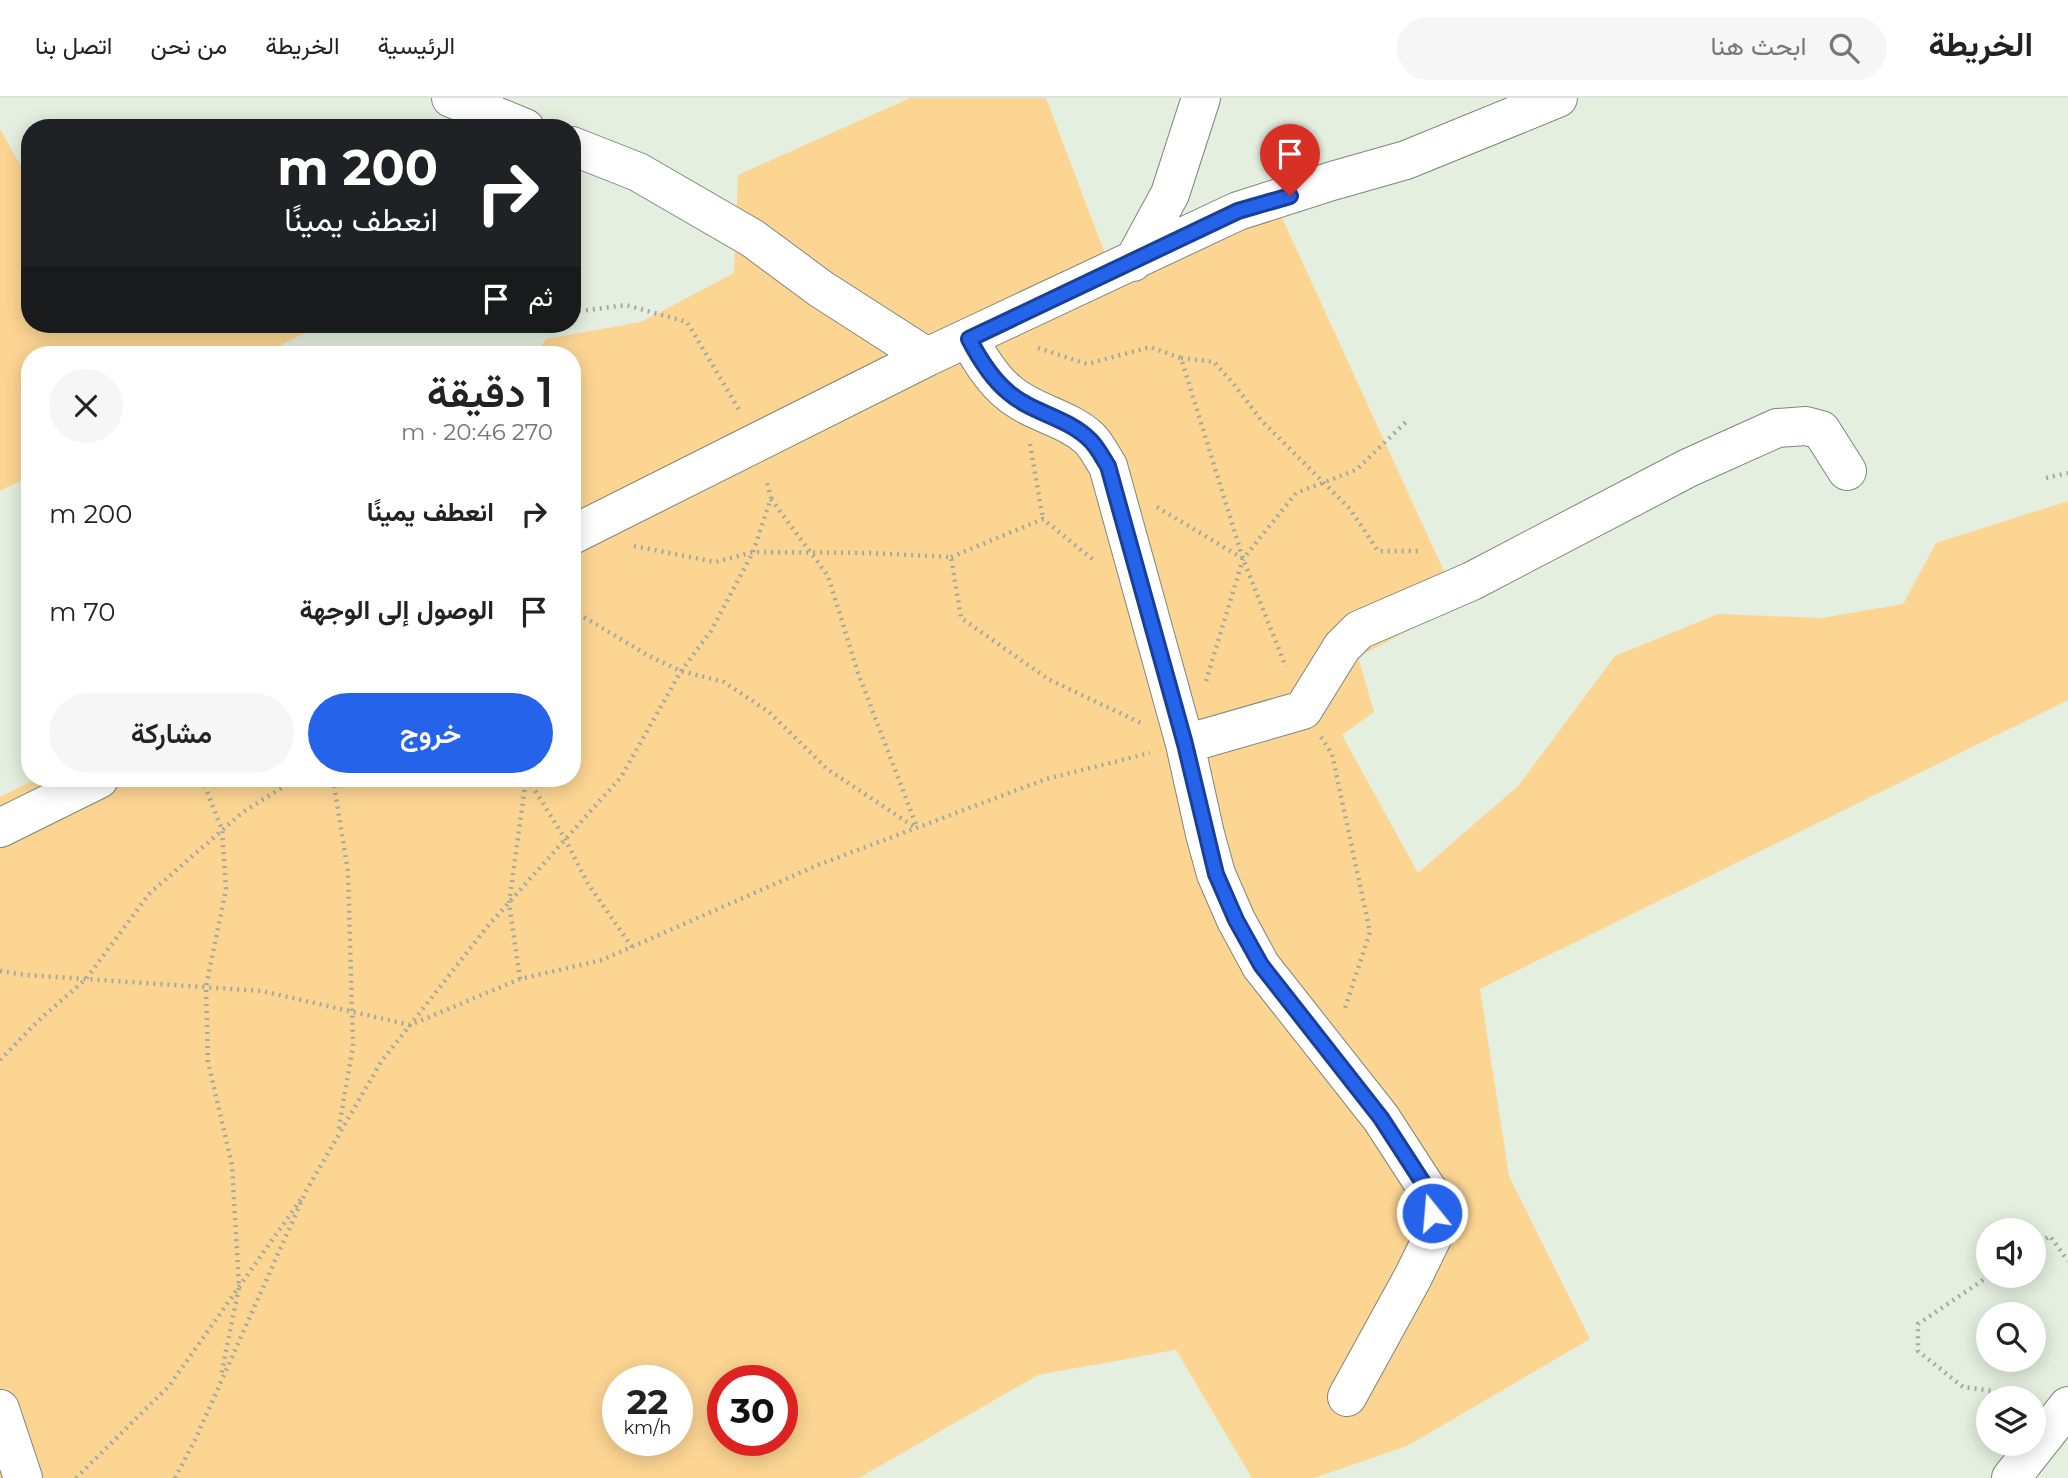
<!DOCTYPE html>
<html lang="ar">
<head>
<meta charset="utf-8">
<style>
  body { margin:0; font-family:Montserrat,Vazirmatn,sans-serif; background:#f6f6f6; color:#222; direction:rtl; height:100vh; display:flex; flex-direction:column; font-size:26px; white-space:nowrap }
  * { box-sizing:border-box; margin:0 }
  p { font-size:23px; color:#767676 }
  .icon { flex:none; width:38px; height:38px; fill:none; stroke:currentColor; stroke-width:2; stroke-linecap:round; stroke-linejoin:round }
  .map { position:relative; flex:1; overflow:hidden; direction:ltr }
  .sheet { position:absolute; left:21px; top:248px; width:560px; height:441px; display:flex; flex-direction:column; background:#fff; border-radius:28px; box-shadow:0 4px 18px #0003; direction:rtl }
  .sheet>* { flex:none }
  .banner { position:absolute; left:21px; top:21px; width:560px; height:214px; border-radius:28px; box-shadow:0 4px 18px #0003; direction:rtl; background:#202124; color:#fff; overflow:hidden }
  .controls { position:absolute; left:1976px; top:1120px; display:grid; gap:14px }
  .controls a { display:grid; place-items:center; width:70px; height:70px; border-radius:50%; background:#fff; box-shadow:0 4px 18px #0003; font-size:35px }
  .speed { position:absolute; left:602px; top:1267px; display:flex; gap:14px; font-size:35px; font-weight:700; text-align:center }
  .speed>* { display:grid; place-content:center; width:91px; height:91px; border-radius:50%; background:#fff; box-shadow:0 4px 18px #0003; line-height:1 }
  .speed small { font-size:18px; font-weight:400 }
  .speed .limit { border:10px solid #d22; background:#fff; color:#111 }
  .pin { position:absolute; display:grid; place-items:center; width:60px; height:60px; color:#fff; margin:-72px -30px; border-radius:50% 50% 50% 0; rotate:-45deg; box-shadow:0 0 7px #0007 }
  .pin .icon { rotate:45deg }
  .me { position:absolute; width:77px; margin:-38px; rotate:343deg; stroke-linejoin:round; filter:drop-shadow(0 0 5px #0008) }
  .turn { display:flex; align-items:center; gap:24px; height:147px; padding:0 28px; font-size:32px }
  .turn .icon { width:91px; height:91px; stroke-width:2.5 }
  .turn b { display:block; font-size:49px; line-height:60px }
  .then { display:flex; align-items:center; height:66px; padding:0 28px; background:#0003; gap:14px; font-size:26px }
  .round { display:grid; place-items:center; flex:none; width:74px; height:74px; border-radius:37px; background:#f6f6f6 }
  .overview { display:flex; align-items:center; justify-content:space-between; height:119px; padding:0 28px }
  h1 { font-size:42px; font-weight:600; line-height:52px }
  .primary-button { display:flex; gap:14px; margin-top:auto; padding:14px 28px }
  .primary-button a { flex:1; height:80px; border-radius:42px; background:#2563eb; color:#fff; font-size:28px; font-weight:600; line-height:80px; text-align:center }
  .primary-button a+a { background:#f6f6f6; color:#222 }
  ul { padding:0; list-style:none }
  li { display:flex; align-items:center; gap:21px; height:98px; padding:0 28px }
  li div { flex:1 }
  li b { display:block; font-size:26px }
  li em { font-style:normal }
  header { display:flex; align-items:center; gap:42px; box-sizing:border-box; height:98px; padding:0 35px; background:#fff; border-bottom:2px solid #e0e0e0 }
  header strong { font-size:33px }
  nav { display:flex; gap:38px; margin-inline-start:auto; font-size:24px }
  .search { width:490px; height:63px; background:#f6f6f6; display:flex; align-items:center; gap:18px; box-sizing:border-box; padding:0 24px; border-radius:38px; color:#767676; font-size:26px }
  .map>svg:first-child { display:block }
  .green { fill:#fcd593; fill-rule:evenodd }
  .lines { fill:none; stroke-linecap:round; stroke-linejoin:round }
  .minor-casing { stroke:#7d8779; stroke-width:40 }
  .path { stroke:#a2aa9e; stroke-width:4.5; stroke-dasharray:2 5; stroke-linecap:butt }
  .minor { stroke:#fff; stroke-width:38 }
  .route-casing { stroke:#184099; stroke-width:18 }
  .route { stroke:#2563eb; stroke-width:12 }
</style>
</head>
<body>
<header>
<strong>الخريطة</strong>
<div class="search"><svg class="icon" aria-label="search" viewBox="0 0 24 24"><circle cx="10" cy="10" r="6"/><path d="M15 15l6 6"/></svg>ابحث هنا</div>
<nav><a>الرئيسية</a><a>الخريطة</a><a>من نحن</a><a>اتصل بنا</a></nav>
</header>
<div class="map">
<svg width="2068" height="1380" viewBox="0 0 2068 1380">
  <rect width="100%" height="100%" fill="#e4efdf"/>
  <!-- green -->
  <path class="green" d="M910 0H1046L1113 177 1278 111 1459 506 1358 559 1374 614 1342 637 1418 775 1519 687 1615 558 1718 516 1822 520 1903 506 1936 445 2068 403V602L1480 891 1509 1078 1590 1241 1407 1348 1314 1380H1252L1176 1252 1038 1277 859 1380H0V699L36 681H572V257H535L546 241 641 224 734 175 738 77ZM618 1283H677V1342H618ZM723 1283H782V1342H723Z
    M0 31 30 84V226H322L262 257H30V378L0 393Z"/>
  <g class="lines">
    <defs>
      <path id="minor" d="M451 0 525 30
        M572 48 638 74 752 140 821 191 927 259
        M1133 164 1170 96 1201 0
        M969 241C979 260 991 280 1008 294 1032 315 1066 319 1089 340 1097 348 1102 359 1108 368L1185 646 1205 736 1216 776 1236 822 1261 868 1381 1020 1429 1094 1434 1136 1413 1179 1347 1299
        M572 437 927 259 1238 113 1332 83 1406 62 1558 0
        M1185 646 1303 612 1342 549 1359 532 1472 483 1688 370 1777 330 1806 328 1821 332 1847 373
        M0 730 99 681
        M0 1311 23 1380
        M2011 1380 2068 1308"/>
    </defs>
    <!-- minor casing -->
    <use href="#minor" class="minor-casing"/>
    <!-- path -->
    <path class="path" d="M572 214 626 207 687 224 741 315
      M1038 250 1087 266 1150 249 1181 260 1243 461 1286 569
      M1181 260 1214 264 1233 285 1261 322 1350 411 1378 453H1422
      M1030 346 1043 421
      M2046 380 2068 375
      M771 401 828 478 858 575 917 729
      M1157 409 1242 460
      M634 448 715 464 753 454 870 455 951 459 961 520 1048 581 1143 626
      M951 459 1043 421 1096 464
      M572 512 649 558 681 573 724 584 769 614 827 671 916 730
      M1206 583 1243 461 1296 395 1356 372 1407 323
      M1321 639 1332 656 1370 834 1344 913
      M202 681 222 732 226 791 206 889 208 964 232 1067 239 1189 221 1278
      M333 681 348 774 353 948 338 1035
      M528 681 565 741 588 786 632 849
      M0 873 26 877 262 893 410 927 520 881 602 862 818 767 1046 681 1150 655
      M520 881 509 805 526 681
      M0 962 39 922 86 881 149 796 243 714 296 681
      M2034 1148 2050 1138 2068 1163
      M1989 1178 1918 1226V1253L1963 1289 2029 1298
      M76 1380 169 1288 301 1101
      M175 1380 195 1342 306 1093 381 964 487 829 621 679 681 573 711 533 753 454 771 400 766 381"/>
    <!-- minor -->
    <use href="#minor" class="minor"/>
  </g>
  <g class="lines">
    <defs>
      <path id="route" d="M1290 98 1238 113 969 241C979 260 991 280 1008 294 1032 315 1066 319 1089 341 1097 348 1102 359 1108 368L1185 646 1216 776 1236 822 1261 867 1381 1020 1429 1094 1432 1115"/>
    </defs>
    <!-- route casing -->
    <use href="#route" class="route-casing"/>
    <!-- route -->
    <use href="#route" class="route"/>
  </g>
</svg>
<div class="controls">
<a><svg class="icon" aria-label="sound" viewBox="0 0 24 24"><path d="M4 9h4l5-4v14l-5-4H4zM17 9q2 3 0 6"/></svg></a>
<a><svg class="icon" aria-label="search" viewBox="0 0 24 24"><circle cx="10" cy="10" r="6"/><path d="M15 15l6 6"/></svg></a>
<a><svg class="icon" aria-label="layers" viewBox="0 0 24 24"><path d="M12 4l9 5-9 5-9-5zM3 14l9 5 9-5"/></svg></a>
</div>
<div class="speed"><div>22<small>km/h</small></div><div class="limit">30</div></div>
<div class="pin" style="left:1290px;top:98px;background:#d93025"><svg class="icon" aria-label="arrive" viewBox="0 0 24 24"><path d="M6 21V4h12l-3 4 3 4H6"/></svg></div>
<svg class="me" style="left:1432px;top:1115px" viewBox="-20 -20 40 40"><circle r="17" fill="#2563eb" stroke="#fff" stroke-width="3"/><path d="M0-11L8 9 0 5-8 9z" fill="#fff"/></svg>
<div class="banner">
<div class="turn"><svg class="icon" aria-label="right" viewBox="0 0 24 24"><path d="M7 20v-9h11M14 6l5 5-5 5"/></svg><div><b>200 m</b>انعطف يمينًا</div></div>
<div class="then">ثم<svg class="icon" aria-label="arrive" viewBox="0 0 24 24"><path d="M6 21V4h12l-3 4 3 4H6"/></svg></div>
</div>
<section class="sheet">
<div class="overview"><div><h1>1 دقيقة</h1><p>270 m · 20:46</p></div><a class="round"><svg class="icon" aria-label="close" viewBox="0 0 24 24"><path d="M6 6l12 12M18 6L6 18"/></svg></a></div>
<ul>
<li><svg class="icon" aria-label="right" viewBox="0 0 24 24"><path d="M7 20v-9h11M14 6l5 5-5 5"/></svg><div><b>انعطف يمينًا</b></div><em>200 m</em></li>
<li><svg class="icon" aria-label="arrive" viewBox="0 0 24 24"><path d="M6 21V4h12l-3 4 3 4H6"/></svg><div><b>الوصول إلى الوجهة</b></div><em>70 m</em></li>
</ul>
<div class="primary-button"><a>خروج</a><a>مشاركة</a></div>
</section>
</div>
</body>
</html>
